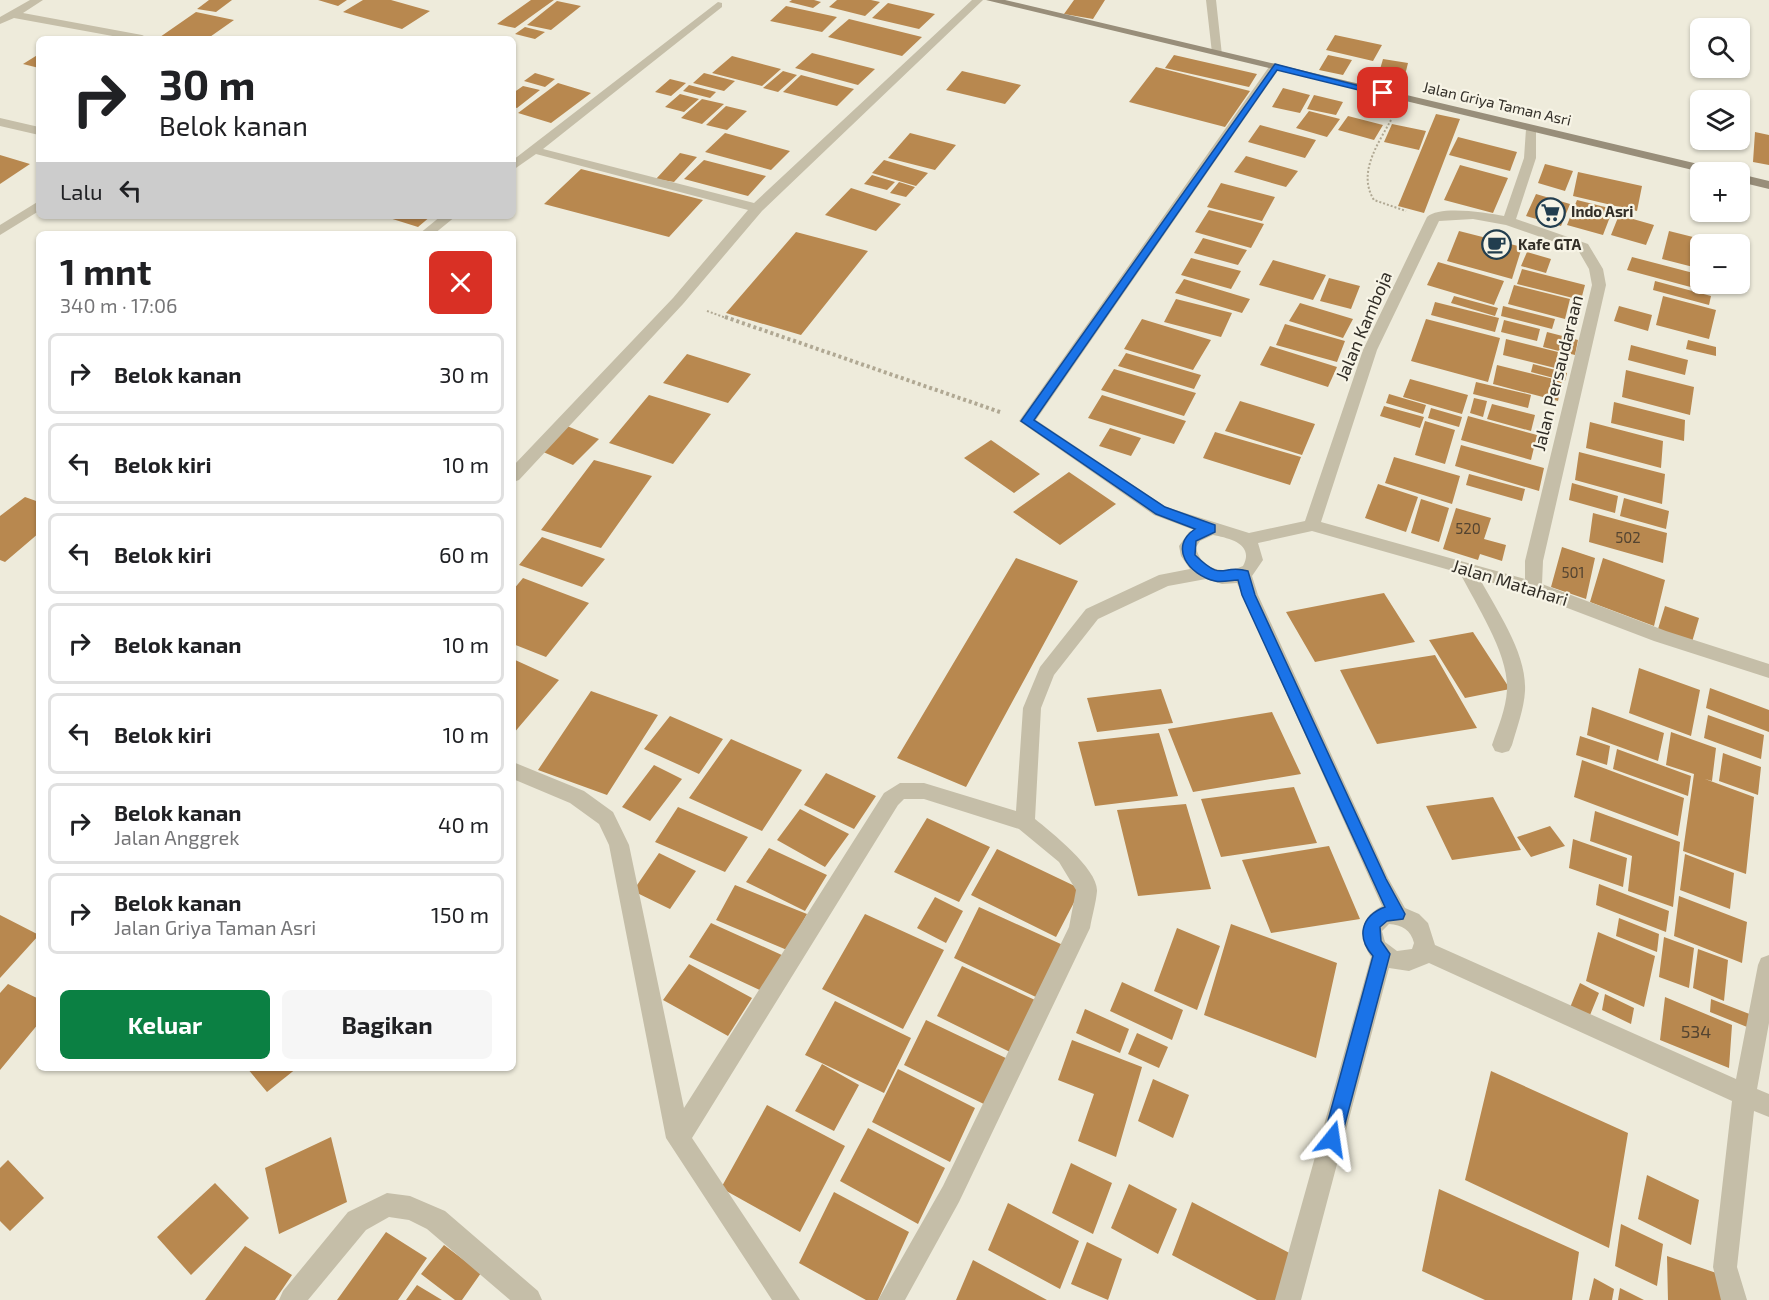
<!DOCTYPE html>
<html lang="id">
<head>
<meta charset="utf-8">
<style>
  body { margin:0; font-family:"Exo 2",sans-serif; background:#f6f6f6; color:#202124; height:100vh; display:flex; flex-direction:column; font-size:22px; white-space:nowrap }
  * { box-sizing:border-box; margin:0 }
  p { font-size:20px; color:#757577 }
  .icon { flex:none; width:33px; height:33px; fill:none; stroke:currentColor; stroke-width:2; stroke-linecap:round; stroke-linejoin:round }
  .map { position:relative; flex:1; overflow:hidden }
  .side { position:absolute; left:36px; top:231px; width:480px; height:840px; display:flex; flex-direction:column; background:#fff; border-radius:9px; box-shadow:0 2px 4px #0004 }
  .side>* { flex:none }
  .top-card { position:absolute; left:36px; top:36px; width:480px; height:183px; border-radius:9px; box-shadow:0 2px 4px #0004; background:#fff; color:#202124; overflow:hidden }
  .buttons { position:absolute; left:1690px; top:18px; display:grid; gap:12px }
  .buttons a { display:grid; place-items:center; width:60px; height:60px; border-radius:9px; background:#fff; box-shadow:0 2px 4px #0004; font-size:30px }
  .pin { position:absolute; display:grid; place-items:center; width:51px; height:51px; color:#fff; margin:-26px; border-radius:12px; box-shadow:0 3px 9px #0006 }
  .me { position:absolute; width:66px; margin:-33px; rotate:15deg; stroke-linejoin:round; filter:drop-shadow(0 0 4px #0008) }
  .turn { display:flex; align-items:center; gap:21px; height:126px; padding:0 24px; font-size:27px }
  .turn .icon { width:78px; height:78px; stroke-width:2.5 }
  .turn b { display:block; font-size:42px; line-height:51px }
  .then { display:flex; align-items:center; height:57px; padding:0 24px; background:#0003; gap:12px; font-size:22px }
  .round { display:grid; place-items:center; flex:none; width:63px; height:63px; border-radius:9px; background:#f6f6f6 }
  .overview { display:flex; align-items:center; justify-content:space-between; height:102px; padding:0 24px }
  h1 { font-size:36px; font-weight:700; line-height:45px }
  .action { display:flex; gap:12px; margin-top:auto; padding:12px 24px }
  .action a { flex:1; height:69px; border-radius:9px; background:#0b8043; color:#fff; font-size:24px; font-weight:700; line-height:69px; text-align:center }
  .action a+a { background:#f6f6f6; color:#202124 }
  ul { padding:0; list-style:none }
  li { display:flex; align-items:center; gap:18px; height:81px; margin:0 12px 9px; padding:0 12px; border:3px solid #e0e0e0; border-radius:9px }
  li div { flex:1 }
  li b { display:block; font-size:22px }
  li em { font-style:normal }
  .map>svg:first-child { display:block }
  .building { fill:#b8884f }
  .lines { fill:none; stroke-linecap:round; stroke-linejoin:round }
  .path-far1 { stroke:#b0a893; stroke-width:2; stroke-dasharray:2 2; stroke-linecap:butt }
  .path { stroke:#b0a893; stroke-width:4; stroke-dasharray:3 3; stroke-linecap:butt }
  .lane { fill:#c5bea8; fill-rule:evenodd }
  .street { fill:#c5bea8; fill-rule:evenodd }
  .secondary { fill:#988e7a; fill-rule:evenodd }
  .route { fill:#1a73e8; stroke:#114b97; stroke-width:1.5 }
  .labels { text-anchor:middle; stroke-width:4.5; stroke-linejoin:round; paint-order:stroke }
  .far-street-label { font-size:15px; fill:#322e27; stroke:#f7f4e6 }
  .far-poi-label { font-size:15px; font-weight:bold; fill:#322e27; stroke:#f7f4e6; text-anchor:start }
  .number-label { font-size:15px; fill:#544431 }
  .street-label { font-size:18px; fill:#322e27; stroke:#f7f4e6 }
  .near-number-label { font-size:18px; fill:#544431 }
</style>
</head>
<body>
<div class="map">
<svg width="1769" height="1300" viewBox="0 0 1769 1300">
  <rect width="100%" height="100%" fill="#eeebdb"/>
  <!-- building -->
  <path class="building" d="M209 0H232L216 12 197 9Z
    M318 0H347L338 6Z
    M363 0H391L430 11 402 29 343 12Z
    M531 0H554L515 28 497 24Z
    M792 0H814L821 2 813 8 789 2Z
    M837 0H871L880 2 865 16 829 7Z
    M1074 0H1105L1093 19 1064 14Z
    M557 1 581 6 551 30 527 25Z
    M888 3 935 14 919 29 872 18Z
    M786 6 837 17 822 32 770 21Z
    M196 12 234 20 207 39 160 37Z
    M849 19 922 37 902 56 828 37Z
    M525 27 545 32 535 39 515 34Z
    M1335 35 1382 45 1373 61 1326 50Z
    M812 53 875 69 858 85 795 68Z
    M39 54V68L23 64Z
    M1174 55 1257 74 1249 87 1165 68Z
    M1328 55 1352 60 1343 75 1319 70Z
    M732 56 781 69 762 86 712 73Z
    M1383 59 1408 63 1402 87 1376 83Z
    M1156 67 1250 91 1225 127 1129 102Z
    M783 71 797 75 778 92 763 88Z
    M962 71 1021 85 1005 104 946 90Z
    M535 73 555 79 545 87 524 81Z
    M704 73 735 81 724 91 693 83Z
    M801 75 854 89 837 106 783 92Z
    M670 79 686 83 671 96 655 92Z
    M558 83 591 93 551 123 518 113Z
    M689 85 716 92 710 98 683 91Z
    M523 86 540 90 517 108 513 107V93Z
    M1283 88 1310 95 1300 113 1272 107Z
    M680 94 699 99 684 112 665 107Z
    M1314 95 1343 102 1336 115 1307 109Z
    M702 99 724 104 702 124 681 118Z
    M726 106 747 111 727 130 706 125Z
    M1309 111 1340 119 1327 137 1296 128Z
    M1436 114 1460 119 1424 213 1398 206Z
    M1348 116 1383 125 1374 140 1338 130Z
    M1392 124 1426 131 1419 150 1384 142Z
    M1260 125 1316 140 1305 158 1248 142Z
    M1755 132 1769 135V165L1753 162Z
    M725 133 790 151 771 170 705 152Z
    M910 133 956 145 935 170 888 158Z
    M1458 137 1517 152 1510 171 1449 155Z
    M680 153 697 157 674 182 656 179Z
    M0 155 30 164 0 184Z
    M1246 156 1298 171 1286 187 1234 172Z
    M704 160 766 176 748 196 684 179Z
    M884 160 928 173 916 186 872 173Z
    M1545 164 1573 171 1565 191 1538 183Z
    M1460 165 1508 178 1493 213 1444 200Z
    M581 169 703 200 669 237 544 204Z
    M1578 172 1642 186 1637 211 1573 196Z
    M872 175 895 182 887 190 864 184Z
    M899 182 915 187 906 197 890 193Z
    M1221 183 1275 197 1262 221 1207 207Z
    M851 188 901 204 876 231 825 215Z
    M1536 194 1570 204 1561 226 1526 216Z
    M1577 200 1613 209 1603 235 1567 225Z
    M1209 210 1264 224 1251 248 1195 232Z
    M1619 215 1654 225 1646 245 1611 235Z
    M383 216H431L418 227Z
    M1459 231 1522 247 1512 279 1447 261Z
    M1669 231 1709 241 1708 244H1701V269L1662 259Z
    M796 232 868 251 801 335 726 313Z
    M1203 238 1247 250 1238 265 1194 253Z
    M1527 252 1551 259 1546 273 1521 266Z
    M1632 257 1701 275 1698 289 1627 270Z
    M1191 258 1241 271 1231 289 1181 275Z
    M1273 260 1326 275 1313 300 1259 285Z
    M1438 262 1504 281 1494 305 1427 285Z
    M1522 269 1585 285 1581 300 1517 284Z
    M1329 278 1360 286 1351 309 1320 301Z
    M1184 279 1250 299 1242 313 1175 293Z
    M1655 281 1711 296 1709 305 1653 290Z
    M1514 285 1570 299 1565 319 1508 304Z
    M1454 296 1498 308 1495 316 1451 303Z
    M1663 296 1716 310 1709 339 1656 325Z
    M1176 299 1232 313 1221 337 1164 322Z
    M1435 302 1499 318 1495 332 1431 315Z
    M1300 303 1353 319 1343 338 1289 321Z
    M1503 306 1555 319 1552 329 1501 316Z
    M1619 306 1652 315 1648 331 1614 321Z
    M1142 319 1211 340 1193 370 1124 349Z
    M1426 319 1500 338 1488 382 1411 361Z
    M1504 320 1540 329 1537 341 1501 332Z
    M1285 324 1345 341 1337 362 1276 345Z
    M1547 332 1578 340 1575 355 1543 347Z
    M1506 339 1558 352 1555 368 1503 355Z
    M1688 340 1716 347V356L1686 349Z
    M1631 345 1688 360 1685 375 1628 360Z
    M1270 346 1337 367 1328 387 1260 365Z
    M1126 353 1201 375 1194 389 1118 366Z
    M687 354 751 374 728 403 663 383Z
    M1533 364 1567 373 1565 381 1531 372Z
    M1497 365 1562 381 1558 401 1493 384Z
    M1114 369 1196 393 1184 416 1101 390Z
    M1626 370 1694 387 1690 415 1622 397Z
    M1410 379 1468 395 1462 414 1403 397Z
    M1476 382 1531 395 1528 408 1473 394Z
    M1389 394 1426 405 1423 414 1386 403Z
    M649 395 711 414 673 464 609 443Z
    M1102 395 1186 421 1174 444 1088 418Z
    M1474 398 1487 401 1483 417 1470 413Z
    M1240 401 1315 424 1302 455 1225 431Z
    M1614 402 1685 420 1684 441 1611 423Z
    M1492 404 1535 415 1531 431 1487 419Z
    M1384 406 1424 417 1420 428 1380 416Z
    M1431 408 1462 417 1459 427 1428 418Z
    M1468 416 1537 435 1531 460 1461 440Z
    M1425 421 1455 430 1445 464 1415 455Z
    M1590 422 1663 441 1661 468 1586 448Z
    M567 426 599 439 573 465 541 451Z
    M1110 428 1141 438 1131 456 1099 446Z
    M1215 432 1301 457 1290 485 1203 458Z
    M991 440 1040 474 1014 493 964 458Z
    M1461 445 1544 468 1539 491 1455 466Z
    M1579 452 1665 474 1662 504 1575 480Z
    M1394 457 1460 476 1452 504 1385 483Z
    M594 460 652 476 601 548 541 530Z
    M1069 472 1116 504 1060 545 1013 512Z
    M1469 474 1525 489 1522 501 1466 485Z
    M1572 483 1618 496 1615 513 1569 500Z
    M1378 484 1418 497 1406 532 1365 518Z
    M25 497 39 502V533L5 562 0 560V516Z
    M1624 498 1669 511 1666 529 1620 516Z
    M1421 499 1449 508 1439 542 1411 533Z
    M1456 508 1491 518 1484 539 1506 545 1502 561 1480 554 1478 560 1443 549Z
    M1593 513 1667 533 1663 563 1589 542Z
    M542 537 605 559 582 587 519 565Z
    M1562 547 1595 558 1586 599 1551 587Z
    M1016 558 1078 581 966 787 897 758Z
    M1603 558 1665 580 1654 626 1590 602Z
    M523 578 589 603 546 657 513 644V590Z
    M1384 593 1415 642 1315 662 1286 612Z
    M1665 606 1699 618 1692 642 1658 629Z
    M1473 632 1510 689 1465 698 1429 640Z
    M1435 655 1477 728 1377 744 1340 670Z
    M513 659 559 680 513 734Z
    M1639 668 1700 690 1691 736 1629 713Z
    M1710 688 1769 710V732L1706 708Z
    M1161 689 1173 723 1097 732 1087 698Z
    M591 691 658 715 607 795 538 770Z
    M1592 707 1664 733 1658 761 1587 735Z
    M1272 712 1301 774 1193 792 1168 729Z
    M1708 715 1764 735 1761 759 1704 738Z
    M670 716 723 739 699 774 644 749Z
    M1671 732 1716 748 1712 781 1705 779 1754 797 1746 874 1683 851 1694 774 1666 765Z
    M1159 733 1178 796 1095 806 1078 742Z
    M1580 736 1610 746 1607 765 1576 755Z
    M731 739 802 770 762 831 689 798Z
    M1617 749 1691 776 1688 796 1613 769Z
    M1723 753 1761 767 1758 795 1719 781Z
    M1582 760 1684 798 1678 836 1574 797Z
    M654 765 682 779 650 821 622 807Z
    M826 773 876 796 854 829 804 805Z
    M1294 787 1317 843 1221 857 1201 799Z
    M1493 797 1521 850 1452 860 1426 806Z
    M1186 804 1211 889 1138 896 1117 810Z
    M678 807 748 837 725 872 655 842Z
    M800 809 849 834 825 867 777 840Z
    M1595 811 1680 842 1673 907 1628 891 1632 856 1590 841Z
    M927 818 990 847 959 902 894 872Z
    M1550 826 1565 846 1531 857 1517 837Z
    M1573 839 1627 858 1623 887 1569 868Z
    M1329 846 1360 919 1271 933 1242 860Z
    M769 848 827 875 805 911 746 882Z
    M997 849 1081 889 1056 937 971 895Z
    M659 853 696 871 670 909 633 891Z
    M1685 854 1734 873 1730 909 1680 890Z
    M1599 884 1669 911 1666 932 1596 905Z
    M735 885 807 914 787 950 716 920Z
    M1679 896 1747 922 1742 963 1674 936Z
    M935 897 963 911 946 943 917 928Z
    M979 907 1063 945 1038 998 954 958Z
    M865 914 944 950 903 1029 822 989Z
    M0 915 39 935 0 978Z
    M1619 918 1659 934 1657 952 1616 936Z
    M711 923 784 956 764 992 689 957Z
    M1231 924 1337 963 1316 1058 1204 1015Z
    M1177 928 1220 946 1197 1010 1154 991Z
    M1598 932 1655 956 1644 1007 1586 981Z
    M1664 937 1694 948 1689 988 1659 977Z
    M1698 949 1728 960 1724 1001 1693 988Z
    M689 964 752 998 728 1036 663 1000Z
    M962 966 1035 1000 1010 1052 937 1016Z
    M1122 982 1183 1010 1172 1040 1110 1011Z
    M1580 983 1599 993 1588 1020 1569 1010Z
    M8 984 39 999V1023L0 1070V993Z
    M1605 994 1634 1008 1631 1024 1602 1010Z
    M1665 997 1732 1025 1729 1068 1660 1040Z
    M1711 999 1752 1015V1029L1710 1012Z
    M835 1001 911 1038 884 1093 805 1055Z
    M1085 1009 1129 1029 1120 1053 1076 1033Z
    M926 1020 1012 1061 992 1108 904 1065Z
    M1137 1033 1168 1047 1159 1068 1128 1054Z
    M1072 1040 1142 1067 1116 1157 1078 1141 1094 1094 1058 1080Z
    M822 1064 859 1085 834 1131 795 1111Z
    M247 1068H297L267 1092Z
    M898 1069 975 1108 950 1162 872 1122Z
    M1491 1071 1628 1133 1609 1248 1465 1180Z
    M1153 1079 1189 1095 1173 1138 1138 1121Z
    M767 1105 845 1146 800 1232 721 1188Z
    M868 1128 945 1168 918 1224 840 1181Z
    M331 1137 347 1202 279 1234 265 1168Z
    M8 1160 44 1198 10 1231 0 1221V1168Z
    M1071 1163 1112 1183 1093 1234 1052 1213Z
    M1647 1175 1699 1200 1691 1245 1638 1219Z
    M215 1183 249 1218 191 1275 157 1237Z
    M1129 1184 1177 1209 1158 1254 1111 1228Z
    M1439 1189 1579 1252 1572 1300H1485L1422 1271Z
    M834 1192 909 1232 878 1300H866L799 1263Z
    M1192 1202 1297 1257 1283 1300H1257L1172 1255Z
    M1008 1203 1079 1241 1060 1289 988 1250Z
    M1621 1224 1663 1244 1657 1286 1615 1266Z
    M386 1232 427 1258 398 1300H337Z
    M1087 1242 1122 1259 1108 1300 1071 1284Z
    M444 1245 481 1273 462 1300H455L421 1274Z
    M245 1246 292 1275 275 1300H205Z
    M1667 1256 1725 1276V1300H1668Z
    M973 1260 1047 1300H956Z
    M1594 1278 1614 1289 1612 1300H1589Z
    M417 1285 442 1300H406Z
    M1620 1288 1644 1300H1618Z"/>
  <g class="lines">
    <!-- path-far1 -->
    <path class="path-far1" d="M1391 120C1378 144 1357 173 1374 200L1406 211
      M707 311 729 319"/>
    <!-- path -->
    <path class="path" d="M725 317 1000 412"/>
    <!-- lane -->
    <path class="lane" d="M39 201V211L0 235V225Z"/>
    <!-- street -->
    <path class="street" d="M30 0H43L23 13 142 35 148 38 129 39 14 18 0 24V17Z
      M972 0H983L762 211 683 304 519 480 513 482V466L673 298 748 210 536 154 513 170V160L718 2 722 3V7L543 149 754 203Z
      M1206 0H1216L1222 55 1212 53Z
      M1275 63 1281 66 1036 420 1166 507 1249 533 1305 521 1363 350 1427 217C1440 205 1487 213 1504 216L1524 158 1526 129 1536 126V158L1516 219 1588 244 1603 269 1606 285 1543 561 1542 584 1666 631 1769 664V678L1654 641 1528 593 1480 579C1497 611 1527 653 1525 691 1524 709 1517 727 1512 745L1509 751 1502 753 1495 751 1492 745C1498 727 1506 709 1507 690 1509 654 1476 605 1460 573L1312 531 1258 543 1263 560 1252 576 1258 595 1388 878 1405 908 1419 914 1428 923 1435 945 1736 1079 1758 965 1761 958 1769 955V1023L1757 1089 1769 1094V1117L1754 1111 1737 1267 1747 1300H1721L1713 1267 1732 1101 1429 963 1409 971 1389 968 1301 1300H1275L1371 957C1358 937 1359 918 1382 906L1237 583 1222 584 1206 579 1168 586 1098 619 1054 675 1041 708 1035 819C1051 832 1098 869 1097 891 1096 903 1092 916 1090 928L959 1202 905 1300H878L943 1186 1069 927 1076 890 1059 862 1019 829 924 799H904L898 805 692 1138 800 1300H772L666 1138 609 845 599 824 570 803 513 779V762L584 791 613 812 629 845 684 1108 884 793 900 783H924L1016 811 1023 708 1040 667 1086 609 1159 575 1190 569 1181 556 1179 546 1189 532 1194 530 1154 515 1019 421 1271 64ZM1473 219 1506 225 1578 250 1589 269 1592 285 1525 561V579L1321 522 1377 350 1439 221ZM1213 535C1229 538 1255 544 1243 566 1225 575 1200 570 1196 547L1200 541ZM1389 924C1402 925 1411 930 1414 943L1412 949 1397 951 1385 942 1382 931Z
      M0 118 39 127V135L0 126Z
      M441 216H456L434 234H419Z
      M387 1193 410 1196 445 1211 538 1291 542 1300H510L427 1229 409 1220 389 1217 366 1230 308 1300H279L283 1291 348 1212Z"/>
    <!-- secondary -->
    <path class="secondary" d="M986 0H1005L1715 168 1721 172H1701Z
      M1740 174 1769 181V189L1740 182Z"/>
  </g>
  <!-- route -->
  <path class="route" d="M1275 64 1387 93 1383 96 1277 70 1034 420 1165 507 1215 525V532L1196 541 1195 555C1225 584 1220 563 1248 571L1255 595 1386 879 1405 914 1403 919 1387 921 1380 927 1381 941 1390 954 1341 1139 1338 1145 1332 1148 1326 1145 1323 1139 1373 956C1356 937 1361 916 1385 907L1242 595 1238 580C1231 580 1222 583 1215 581 1189 575 1168 547 1195 529L1156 514 1021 421Z"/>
  <!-- icons -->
  <defs>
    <symbol id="supermarket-ring" viewBox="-11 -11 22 22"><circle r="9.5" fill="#f7f4e6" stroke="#223e4f" stroke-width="1.5"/><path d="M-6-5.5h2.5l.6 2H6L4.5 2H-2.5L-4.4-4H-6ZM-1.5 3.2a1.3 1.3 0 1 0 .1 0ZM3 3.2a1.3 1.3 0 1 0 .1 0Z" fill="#223e4f"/></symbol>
    <symbol id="cafe-ring" viewBox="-11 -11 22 22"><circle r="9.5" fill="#f7f4e6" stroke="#223e4f" stroke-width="1.5"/><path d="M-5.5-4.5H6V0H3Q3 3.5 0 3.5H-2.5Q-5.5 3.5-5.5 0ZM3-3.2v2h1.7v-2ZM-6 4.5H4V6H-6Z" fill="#223e4f"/></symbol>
  </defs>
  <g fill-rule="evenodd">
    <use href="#supermarket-ring" x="1534" y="196" width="33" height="33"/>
    <use href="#cafe-ring" x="1480" y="228" width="33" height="33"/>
  </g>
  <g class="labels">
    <!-- far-street labels -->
    <g class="far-street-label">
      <text transform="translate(1497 104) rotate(13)" y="5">Jalan Griya Taman Asri</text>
    </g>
    <!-- far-poi labels -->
    <g class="far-poi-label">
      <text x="1571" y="217">Indo Asri</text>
      <text x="1518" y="250">Kafe GTA</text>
    </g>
    <!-- number labels -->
    <g class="number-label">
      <text x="1468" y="534">520</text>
      <text x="1628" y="543">502</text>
      <text x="1573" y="578">501</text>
    </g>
    <!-- street labels -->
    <g class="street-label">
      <text transform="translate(1364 326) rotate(-67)" y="6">Jalan Kamboja</text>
      <text transform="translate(1558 373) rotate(-76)" y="6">Jalan Persaudaraan</text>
      <text transform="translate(1510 583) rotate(17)" y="6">Jalan Matahari</text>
    </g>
    <!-- near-number labels -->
    <g class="near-number-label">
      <text x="1696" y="1038">534</text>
    </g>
  </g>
</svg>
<div class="buttons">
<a><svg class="icon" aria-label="search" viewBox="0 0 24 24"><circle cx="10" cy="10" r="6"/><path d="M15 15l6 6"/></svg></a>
<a><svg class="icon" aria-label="layers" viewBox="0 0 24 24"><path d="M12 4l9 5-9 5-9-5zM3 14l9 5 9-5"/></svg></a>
<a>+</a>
<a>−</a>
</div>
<div class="pin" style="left:1383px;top:93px;background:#d93025"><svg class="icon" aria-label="arrive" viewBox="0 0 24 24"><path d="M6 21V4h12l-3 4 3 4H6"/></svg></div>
<svg class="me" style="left:1332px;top:1139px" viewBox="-20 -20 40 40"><path d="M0-17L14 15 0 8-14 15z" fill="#1a73e8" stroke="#fff" stroke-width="4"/></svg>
<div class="top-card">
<div class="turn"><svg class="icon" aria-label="right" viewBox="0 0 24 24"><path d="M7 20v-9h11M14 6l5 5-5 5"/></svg><div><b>30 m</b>Belok kanan</div></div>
<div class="then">Lalu<svg class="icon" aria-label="left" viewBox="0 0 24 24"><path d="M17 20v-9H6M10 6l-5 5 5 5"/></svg></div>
</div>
<section class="side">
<div class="overview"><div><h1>1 mnt</h1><p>340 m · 17:06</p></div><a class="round" style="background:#d93025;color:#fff"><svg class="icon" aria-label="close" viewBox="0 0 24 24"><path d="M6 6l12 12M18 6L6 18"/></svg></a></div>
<ul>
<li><svg class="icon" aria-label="right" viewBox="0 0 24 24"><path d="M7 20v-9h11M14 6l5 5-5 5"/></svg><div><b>Belok kanan</b></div><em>30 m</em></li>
<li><svg class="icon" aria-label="left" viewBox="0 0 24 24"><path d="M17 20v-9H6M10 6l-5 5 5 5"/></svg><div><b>Belok kiri</b></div><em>10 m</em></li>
<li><svg class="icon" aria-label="left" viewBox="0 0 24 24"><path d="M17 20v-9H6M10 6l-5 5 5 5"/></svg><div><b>Belok kiri</b></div><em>60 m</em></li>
<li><svg class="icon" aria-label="right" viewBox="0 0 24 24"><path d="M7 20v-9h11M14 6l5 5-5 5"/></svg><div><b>Belok kanan</b></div><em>10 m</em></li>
<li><svg class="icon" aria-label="left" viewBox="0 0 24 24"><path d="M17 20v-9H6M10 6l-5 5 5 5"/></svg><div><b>Belok kiri</b></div><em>10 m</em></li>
<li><svg class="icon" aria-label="right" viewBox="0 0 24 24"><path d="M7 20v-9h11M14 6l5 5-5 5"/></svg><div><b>Belok kanan</b><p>Jalan Anggrek</p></div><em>40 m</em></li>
<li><svg class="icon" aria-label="right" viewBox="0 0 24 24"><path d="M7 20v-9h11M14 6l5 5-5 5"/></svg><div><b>Belok kanan</b><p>Jalan Griya Taman Asri</p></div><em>150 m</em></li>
</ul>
<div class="action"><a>Keluar</a><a>Bagikan</a></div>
</section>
</div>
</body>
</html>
